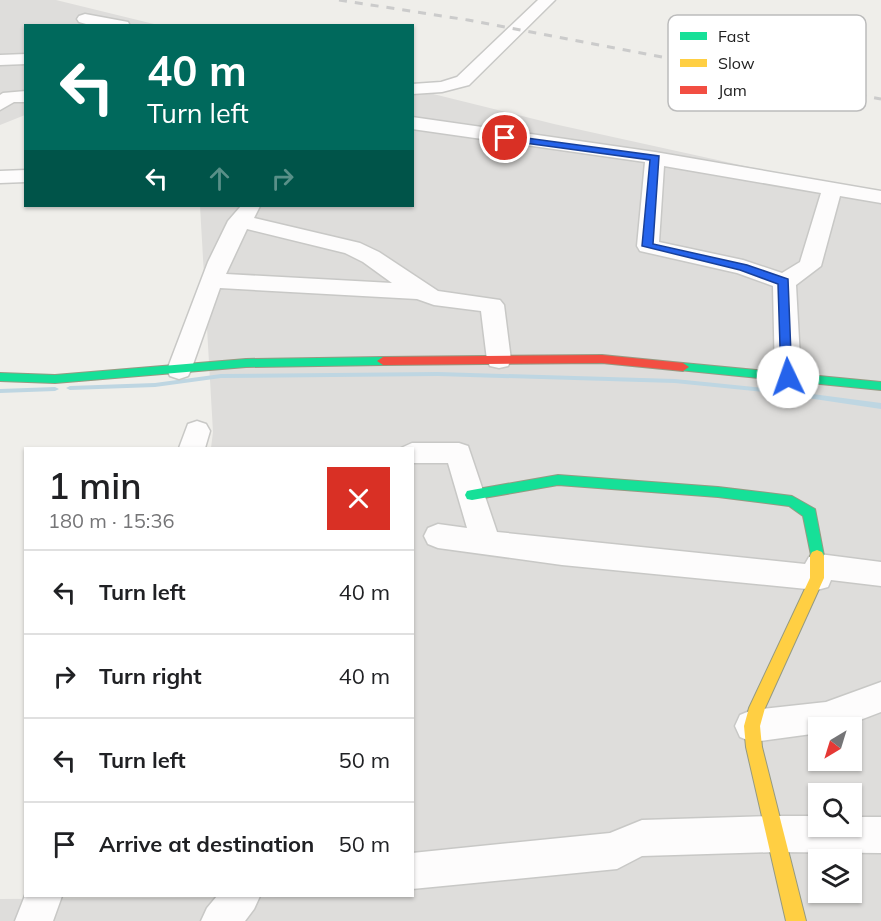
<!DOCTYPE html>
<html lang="en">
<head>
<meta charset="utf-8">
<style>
  body { margin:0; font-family:Mulish,sans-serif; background:#f2f2f2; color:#202124; height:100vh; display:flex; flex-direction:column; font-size:22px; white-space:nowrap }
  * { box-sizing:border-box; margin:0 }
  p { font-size:20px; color:#757577 }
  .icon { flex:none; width:33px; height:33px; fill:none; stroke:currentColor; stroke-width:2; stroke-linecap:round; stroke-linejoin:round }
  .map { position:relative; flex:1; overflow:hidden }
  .side { position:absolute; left:24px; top:447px; width:390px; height:450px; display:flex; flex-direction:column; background:#fff; border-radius:0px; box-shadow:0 2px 4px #0004 }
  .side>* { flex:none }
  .guide { position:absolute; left:24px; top:24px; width:390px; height:183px; border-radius:0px; box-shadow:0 2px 4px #0004; background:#00695c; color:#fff; overflow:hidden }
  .needle { width:39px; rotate:218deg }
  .controls { position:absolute; left:808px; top:717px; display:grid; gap:12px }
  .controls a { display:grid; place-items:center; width:54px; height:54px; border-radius:0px; background:#fff; box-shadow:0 2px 4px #0004; font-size:30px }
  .pin { position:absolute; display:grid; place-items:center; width:51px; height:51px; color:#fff; margin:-26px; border:3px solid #fff; border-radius:50%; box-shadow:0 2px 6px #0007 }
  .me { position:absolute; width:66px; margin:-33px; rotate:357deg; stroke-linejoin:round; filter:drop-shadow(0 0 4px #0008) }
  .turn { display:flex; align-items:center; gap:21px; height:126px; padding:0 24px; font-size:27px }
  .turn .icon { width:78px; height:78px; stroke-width:2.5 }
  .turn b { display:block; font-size:42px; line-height:51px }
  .lanes { display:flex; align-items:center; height:57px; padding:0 24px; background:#0003; justify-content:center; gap:30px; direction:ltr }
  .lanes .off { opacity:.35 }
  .round { display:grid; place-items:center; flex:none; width:63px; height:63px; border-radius:0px; background:#f2f2f2 }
  .summary { display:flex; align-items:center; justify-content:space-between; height:102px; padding:0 24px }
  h1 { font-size:36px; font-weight:600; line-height:45px }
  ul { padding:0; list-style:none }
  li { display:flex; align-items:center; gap:18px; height:84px; padding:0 24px; border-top:2px solid #e0e0e0 }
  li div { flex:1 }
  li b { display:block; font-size:22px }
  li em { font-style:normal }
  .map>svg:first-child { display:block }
  .residential { fill:#dedddb; fill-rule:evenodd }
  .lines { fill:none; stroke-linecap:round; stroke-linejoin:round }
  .stream { fill:#bed6e2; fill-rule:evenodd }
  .street-casing { stroke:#c8c8c6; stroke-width:3 }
  .fast-casing { stroke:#959a82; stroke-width:2 }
  .slow-casing { stroke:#959a82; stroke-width:2 }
  .jam-casing { stroke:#959a82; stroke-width:2 }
  .street { fill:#fdfcfc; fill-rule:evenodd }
  .fast { fill:#16e098; fill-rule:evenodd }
  .slow { fill:#ffcf43; fill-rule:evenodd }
  .jam { fill:#f24e42; fill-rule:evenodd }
  .rail { stroke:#cbcbcb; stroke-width:3; stroke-dasharray:8 8; stroke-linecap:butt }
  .route { fill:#2563eb; stroke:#184099; stroke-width:1.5 }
  .key { fill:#fff; stroke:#bcbcbc; stroke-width:1.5 }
  .key-label { font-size:16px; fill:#212121 }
</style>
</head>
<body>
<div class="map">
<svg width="881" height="921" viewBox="0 0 881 921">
  <rect width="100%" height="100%" fill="#efeeea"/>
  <!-- residential -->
  <path class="residential" d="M0 0H56L158 25 26 26 25 115 0 125Z
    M413 89 554 124 881 196V921H0V899L412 896V448H211L213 432 200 206H412ZM819 728H852V760H819ZM819 794H852V826H819ZM819 860H852V892H819Z"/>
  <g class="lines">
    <!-- stream -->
    <path class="stream" d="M438 372 675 379 774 389 881 403V409L774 393 675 383 438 376 221 378 155 387 70 390 66 388 70 386 155 383 221 374Z
      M55 387 59 389 55 391 0 393V389Z"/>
    <defs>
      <path id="street" d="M538 0H555L469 85 442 92 412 94V84L441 82 457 77Z
        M85 14 128 22 130 26H93L79 22 77 19 79 16Z
        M26 54V64L0 65V55Z
        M26 91V102H14L0 110V95L3 93Z
        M412 117 655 152 881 191V203L840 196 821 266 796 285 801 377 797 383 788 386 779 383 775 377 773 286 737 273 640 251 637 246 645 162 412 129ZM664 166 821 193 800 262 782 273 743 260 659 242Z
        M26 170V182L0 183V171Z
        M241 206H260L254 218 360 243 379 252 438 291 500 300 504 305 511 360 508 366 499 368 490 366 487 360 481 311 434 305 417 299 220 288 191 370 188 376 179 379 170 376 167 370 208 262 228 221ZM247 229 345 253 363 262 392 283 226 274Z
        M197 421 206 424 210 431 205 448H179L188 424Z
        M412 443H459L468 446 497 532 805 564 809 557 819 554 881 562V586L831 580 828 587 817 590 562 565 438 548 428 544 424 536 428 528 438 524 467 528 448 463H412V448H401Z
        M881 682V712L839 728H819V733L752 742 740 737 735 726 740 715 752 710 826 702Z
        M776 816H819V826H852V817H881V853L776 852 642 856 617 869 412 889V853L610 833 642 820Z
        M26 893V896H62L53 921H15Z
        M217 896H260L254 909 245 921H201L207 908Z"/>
      <path id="fast" d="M383 357 389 361 383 365 246 367 55 383 0 381V373L55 375 246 359Z
        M683 363 881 382V390L679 370 677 367 679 364Z
        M558 475 718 487 792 496 815 509 824 556 822 560 817 562 812 560 803 516 789 506 718 497 558 485 472 500 467 499 465 495 467 491 472 490Z"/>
      <path id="slow" d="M817 550 822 552 824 556V578L765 708 760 726 762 747 806 921H786L746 747 744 726 749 708 810 578V556L812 552Z"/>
      <path id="jam" d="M602 355 683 363 689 367 683 371 602 363 383 365 377 361 383 357Z"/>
    </defs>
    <!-- street casing -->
    <use href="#street" class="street-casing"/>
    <!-- fast casing -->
    <use href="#fast" class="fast-casing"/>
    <!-- slow casing -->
    <use href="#slow" class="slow-casing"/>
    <!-- jam casing -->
    <use href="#jam" class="jam-casing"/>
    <!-- street -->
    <use href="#street" class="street"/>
    <!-- fast -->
    <use href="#fast" class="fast"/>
    <!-- slow -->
    <use href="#slow" class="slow"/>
    <!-- jam -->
    <use href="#jam" class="jam"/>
    <!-- rail -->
    <path class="rail" d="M339 0 468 20 881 99"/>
  </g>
  <!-- route -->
  <path class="route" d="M505 135 659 156 653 244 747 265 788 279 792 380 788 381 781 377 778 284 740 270 642 246 650 160 502 140 500 138Z"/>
  <!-- legend -->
  <rect x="668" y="15" width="198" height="96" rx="9" class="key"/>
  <rect x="680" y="32" width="27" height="8" fill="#16e098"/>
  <rect x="680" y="59" width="27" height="8" fill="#ffcf43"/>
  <rect x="680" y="86" width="27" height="8" fill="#f24e42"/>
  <g class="key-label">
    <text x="718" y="42">Fast</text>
    <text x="718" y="69">Slow</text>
    <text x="718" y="96">Jam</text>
  </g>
</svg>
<div class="controls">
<a><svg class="needle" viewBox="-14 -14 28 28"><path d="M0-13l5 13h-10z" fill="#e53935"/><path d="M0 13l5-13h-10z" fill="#757577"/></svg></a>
<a><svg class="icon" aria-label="search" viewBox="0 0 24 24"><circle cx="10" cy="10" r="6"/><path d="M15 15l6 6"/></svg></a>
<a><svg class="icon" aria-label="layers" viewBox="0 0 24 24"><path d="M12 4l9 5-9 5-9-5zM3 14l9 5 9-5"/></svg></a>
</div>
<div class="pin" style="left:505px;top:138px;background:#d93025"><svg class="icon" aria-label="arrive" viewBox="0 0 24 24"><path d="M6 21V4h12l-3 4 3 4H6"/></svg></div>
<svg class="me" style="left:788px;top:377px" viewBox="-20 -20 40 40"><circle r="19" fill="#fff"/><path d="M0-13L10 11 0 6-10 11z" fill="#2563eb"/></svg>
<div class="guide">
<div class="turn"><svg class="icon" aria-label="left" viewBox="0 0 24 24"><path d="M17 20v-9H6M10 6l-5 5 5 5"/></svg><div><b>40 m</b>Turn left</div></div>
<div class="lanes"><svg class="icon" aria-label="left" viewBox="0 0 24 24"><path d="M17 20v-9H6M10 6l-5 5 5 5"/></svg><svg class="icon off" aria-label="ahead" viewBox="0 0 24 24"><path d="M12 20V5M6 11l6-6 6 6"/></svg><svg class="icon off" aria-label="right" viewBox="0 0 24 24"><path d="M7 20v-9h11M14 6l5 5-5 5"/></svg></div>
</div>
<section class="side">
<div class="summary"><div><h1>1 min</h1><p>180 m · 15:36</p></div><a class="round" style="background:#d93025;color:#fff"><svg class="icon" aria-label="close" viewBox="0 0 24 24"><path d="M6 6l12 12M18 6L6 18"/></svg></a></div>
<ul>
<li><svg class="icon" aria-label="left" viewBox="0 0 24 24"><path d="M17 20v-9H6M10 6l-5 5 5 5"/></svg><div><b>Turn left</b></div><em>40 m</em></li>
<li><svg class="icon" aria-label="right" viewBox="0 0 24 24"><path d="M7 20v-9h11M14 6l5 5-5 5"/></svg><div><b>Turn right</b></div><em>40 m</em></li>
<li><svg class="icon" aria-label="left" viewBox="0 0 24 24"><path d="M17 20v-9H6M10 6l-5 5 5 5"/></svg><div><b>Turn left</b></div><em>50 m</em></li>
<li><svg class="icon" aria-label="arrive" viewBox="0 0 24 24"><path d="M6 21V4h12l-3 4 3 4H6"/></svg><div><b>Arrive at destination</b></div><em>50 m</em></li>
</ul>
</section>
</div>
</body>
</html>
